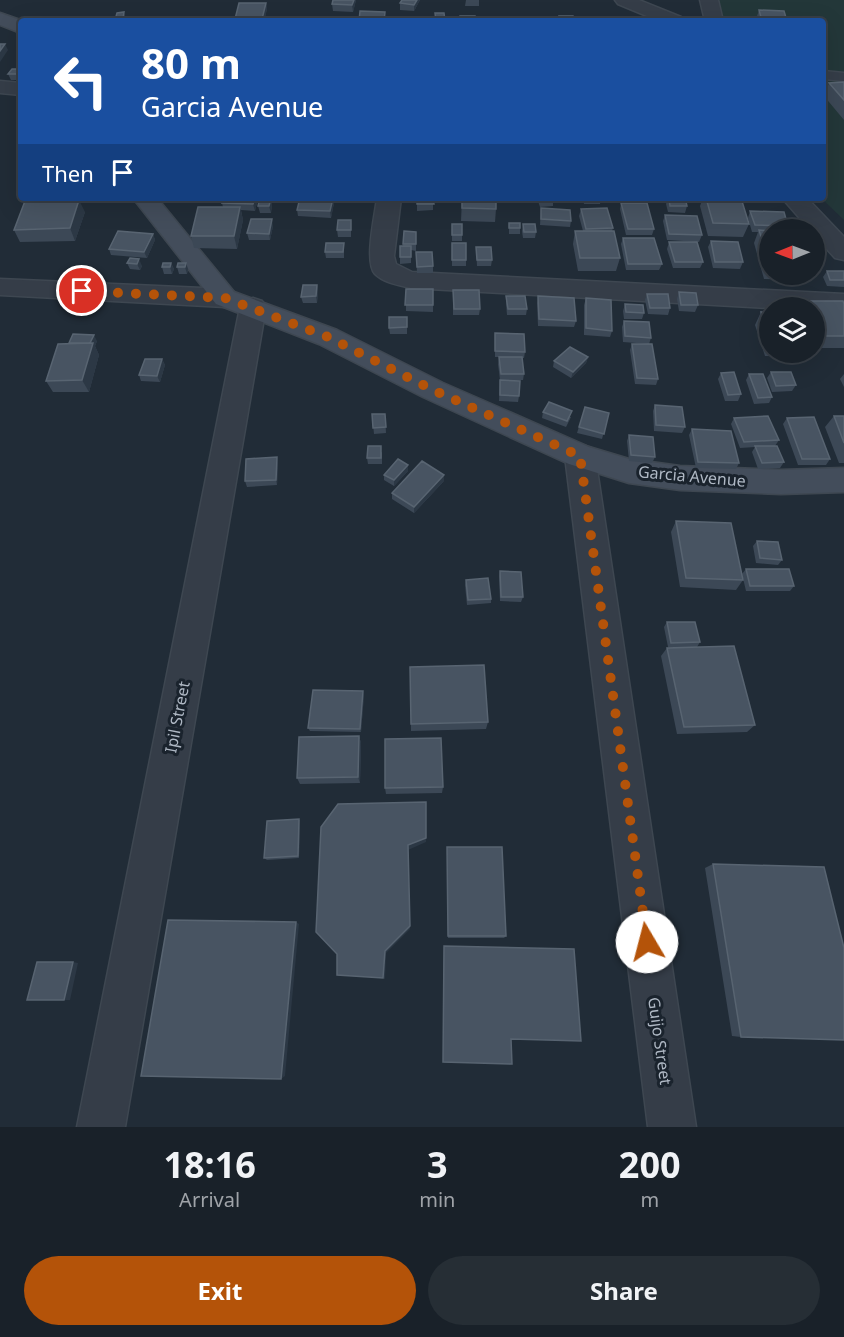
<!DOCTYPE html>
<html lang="en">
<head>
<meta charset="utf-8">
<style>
  body { margin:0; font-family:"Noto Sans",sans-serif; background:#262e35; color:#f1f3f6; height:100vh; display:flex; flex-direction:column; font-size:22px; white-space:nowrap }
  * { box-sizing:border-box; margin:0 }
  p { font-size:20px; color:#9fa3a8 }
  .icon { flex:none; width:33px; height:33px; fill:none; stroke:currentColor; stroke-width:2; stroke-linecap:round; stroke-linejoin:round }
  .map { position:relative; height:1127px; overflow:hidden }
  .side { display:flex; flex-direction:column; background:#192129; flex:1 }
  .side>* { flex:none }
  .banner { position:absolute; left:18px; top:18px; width:808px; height:183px; border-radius:6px; box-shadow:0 6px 24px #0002,0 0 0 2px #373e46; background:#1a4fa0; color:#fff; overflow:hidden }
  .needle { width:39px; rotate:269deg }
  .fabs { position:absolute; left:759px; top:219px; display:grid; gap:12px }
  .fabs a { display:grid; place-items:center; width:66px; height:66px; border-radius:50%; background:#192129; box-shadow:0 6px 24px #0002,0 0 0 2px #373e46; font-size:30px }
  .pin { position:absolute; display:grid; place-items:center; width:51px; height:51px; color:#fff; margin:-26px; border:3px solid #fff; border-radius:50%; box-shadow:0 2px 6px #0007 }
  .me { position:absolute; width:66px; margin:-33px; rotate:352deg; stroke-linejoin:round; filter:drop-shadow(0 0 4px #0008) }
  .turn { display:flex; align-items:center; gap:21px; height:126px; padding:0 24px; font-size:27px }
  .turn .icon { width:78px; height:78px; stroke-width:2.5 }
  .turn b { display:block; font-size:42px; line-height:51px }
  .then { display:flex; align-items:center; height:57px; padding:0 24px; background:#0003; gap:12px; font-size:22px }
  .eta { display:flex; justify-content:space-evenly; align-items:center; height:102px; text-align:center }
  .eta b { font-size:36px; font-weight:700; line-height:42px }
  .cta { display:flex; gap:12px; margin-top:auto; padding:12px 24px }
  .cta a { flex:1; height:69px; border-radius:36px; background:#b45309; color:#fff; font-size:24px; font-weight:700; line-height:69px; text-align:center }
  .cta a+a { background:#262e35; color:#f1f3f6 }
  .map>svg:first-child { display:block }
  .green { fill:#233739 }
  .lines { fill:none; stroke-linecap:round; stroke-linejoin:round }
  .lane-casing { stroke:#3e4751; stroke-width:3 }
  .street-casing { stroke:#3e4751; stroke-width:3 }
  .secondary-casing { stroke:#3e4751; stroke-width:3 }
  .lane { fill:#353d48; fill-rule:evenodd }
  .street { fill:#353d48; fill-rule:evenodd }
  .secondary { fill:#434d5b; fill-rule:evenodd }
  .wall { fill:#3c4856 }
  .shaded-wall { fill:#2c3845 }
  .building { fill:#485462; stroke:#586471; stroke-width:1.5 }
  .route { stroke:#b45309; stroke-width:10; stroke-dasharray:0 18 }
  .labels { text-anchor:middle; stroke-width:6; stroke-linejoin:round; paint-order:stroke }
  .street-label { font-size:16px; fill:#afb8c4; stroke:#1a232d }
</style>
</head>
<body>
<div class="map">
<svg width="844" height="1127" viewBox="0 0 844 1127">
  <rect width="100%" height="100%" fill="#212c37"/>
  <!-- green -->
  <path class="green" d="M719 0H844V220L821 198H824V21H724Z"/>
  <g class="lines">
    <defs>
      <path id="lane" d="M824 71 844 73V81L824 79Z"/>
      <path id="street" d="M615 0H639L681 17 684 21H659L618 4Z
        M700 0H718L723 21H705Z
        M0 81 21 83V95L0 93Z
        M377 198H401L394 256 396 264 412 272 844 294V312L814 310V308H770L411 288C399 285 384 283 375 274 364 262 375 215 377 198Z
        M782 198H807L844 237V260L835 258 814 235V230H810Z
        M0 279 225 289 234 292 238 298 234 304 225 307 0 295Z
        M253 298 262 301 266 307 125 1127H77L240 307 244 301Z
        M580 444 591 448 595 456 696 1127H648L565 456 569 448Z"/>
      <path id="secondary" d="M0 13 23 21 21 33 0 25Z
        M133 198H157L234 292 337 330 443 383 589 447 629 459 680 466 781 470 844 468V492L781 494 680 490 629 483 569 464 423 397 319 344 216 304Z"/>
    </defs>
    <!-- lane casing -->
    <use href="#lane" class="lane-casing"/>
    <!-- street casing -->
    <use href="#street" class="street-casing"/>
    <!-- secondary casing -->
    <use href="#secondary" class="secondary-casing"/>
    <!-- lane -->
    <use href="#lane" class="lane"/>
    <!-- street -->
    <use href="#street" class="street"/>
    <!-- secondary -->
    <use href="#secondary" class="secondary"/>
  </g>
  <!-- wall -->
  <path class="wall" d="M333 0H356L353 12 333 11 332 4Z
    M402 0H420L414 11 400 10V3Z
    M466 0H479V6H465Z
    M266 3 267 9 264 21H236L235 19Z
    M759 10 787 21H758L757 16Z
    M21 69V80H11L8 74Z
    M844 82V120L824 96 829 83Z
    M224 198H258L255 211 241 210 243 220 237 249 194 248 191 236 223 207 222 203Z
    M260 198H276L272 199V204L271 213H260L258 206Z
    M335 198 331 218 298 216 297 210Z
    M417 198H433V210L417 211Z
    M462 198 496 209 495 222 461 221Z
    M537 198H553V206L540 207Z
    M583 198H601L600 204H584Z
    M668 198 687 206 685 213 668 212 666 204Z
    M703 198H741L749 224 743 237 708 236 700 206Z
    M621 203 654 229 652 235H626L620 209Z
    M541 208 571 221 570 227 540 225Z
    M581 209 613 228 612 231 620 258 616 271H578L573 244 575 231H583L579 216Z
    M750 211 788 226 787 230H770V274H803L800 280 764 279 754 243 758 232H752L748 218Z
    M85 212 75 241 20 242 14 230Z
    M665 215 702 235 699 242 667 240 663 221Z
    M351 220V237H338L337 230Z
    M509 223 520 228V234H509Z
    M452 224 462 235V241H452Z
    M523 224 536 232 535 238H523L522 231Z
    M273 226 270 240H249L247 233Z
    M404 231 416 232V251L411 250V263L400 264V246H403Z
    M153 234 155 240 147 258 111 255 109 249Z
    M623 238 662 264 659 270H626L621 244Z
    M711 241 743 262 740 269 713 268 708 247Z
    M669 242 703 262 700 268H673L667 249Z
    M344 243V258H326L325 252Z
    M452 243 466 260V266H452Z
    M476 247 492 260 491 266H477Z
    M416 252 433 266V273H417Z
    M130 258 142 266 140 270 130 269 127 263Z
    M171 263 174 269 172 274H164L162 267Z
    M186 263 188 269 187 274H179L177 267Z
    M827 271H844V287L827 286 823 277Z
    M317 285 318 291 317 303H303L301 297Z
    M406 289H433V312L406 311Z
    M453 290 480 309 479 315H453Z
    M679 292 698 305 695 312 679 311 677 299Z
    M647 294 670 308 668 315 648 314 645 300Z
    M506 296 527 309 526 315H507L506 303Z
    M538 296 576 321 574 327 538 326 537 303Z
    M586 298 612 331 610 337 584 335V305Z
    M808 301 844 304V348H815L814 345V308H805Z
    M625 304 644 313 642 319H624L623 311Z
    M761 312H770V352H808L805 357 765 356 755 325Z
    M407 317V334H390L389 328Z
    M624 321 651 338 649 344 623 342 622 327Z
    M495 333 525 352 524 358H522L524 374 523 380H511L519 396 518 402 499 401 500 380 498 364 499 357H508H495Z
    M97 341 95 346 99 355 89 392H53L46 381 69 344Z
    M632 344 658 379 656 385 635 384 630 350Z
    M588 357 586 363 571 378 553 367 554 361Z
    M162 359 165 365 160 382 141 381 139 375Z
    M771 372 796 385 792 391 772 392 767 378Z
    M721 373 741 394 738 401H725L718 379Z
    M749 374 772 397 769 403 754 404 746 380Z
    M844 374V387L840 379Z
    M655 405 685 427 682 433 654 431 653 411Z
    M585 407 609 413 602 439 577 433Z
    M543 412 571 417 566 427 542 418Z
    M372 414H385L386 433 374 434Z
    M834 416H844V463H839L825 427Z
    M734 418 779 440 775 446 784 462 780 468 758 469 752 452 755 447 740 448 731 424Z
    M787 418 830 459 826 465H798L783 424Z
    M692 429 739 463 736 469 696 468 689 435Z
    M629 435 655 457 652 463 629 461 627 441Z
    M382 452V464H368L367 458Z
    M278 463 277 485 247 487 245 481Z
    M408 465V471L394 486 384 480V475Z
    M444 481 414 513 392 499V493Z
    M676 521 743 580 736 590 680 587 671 532Z
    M757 541 782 560 778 565 756 563 753 546Z
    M746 569 794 586 790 591H746L742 574Z
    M500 571 523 597 521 602 500 601 499 576Z
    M466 580 491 599V603L467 605 465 585Z
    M667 622 700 642 697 647H668L664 627Z
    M667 648 755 725 747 732 677 734 661 656Z
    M410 667 488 722 486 729 411 731Z
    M364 695 361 732 310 731 308 728Z
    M359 736 361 743 360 783 300 784 297 778Z
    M443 787 442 793 386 794 385 788Z
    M299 819 300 822 299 858 267 860 264 858Z
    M447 847 506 936 504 938H448Z
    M713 864 741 1037 732 1036 705 868Z
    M444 946 511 1039 443 1062V1060Z"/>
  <!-- shaded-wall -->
  <path class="shaded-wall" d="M354 0H356L353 12 352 5Z
    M417 0H420L414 11V5Z
    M266 3 267 9 264 21H262Z
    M124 12 126 19V21H123Z
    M5 44 8 50 0 62V51Z
    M255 198H258L255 211 253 204Z
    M271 198 272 204 271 213 269 206Z
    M333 198H335L331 218 330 211Z
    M79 200 85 212 75 241 70 228Z
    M240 207 243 220 237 249 234 236Z
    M272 219 273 226 270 240 269 234Z
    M153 234 155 240 147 258 144 252Z
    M139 259 142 266 140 270 137 264Z
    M171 263 174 269 172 274 170 267Z
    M186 263 188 269 187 274 185 267Z
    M317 285 318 291 317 303 316 296Z
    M94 335 97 341 95 346 99 355 89 392 82 380 90 344Z
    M588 357 586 363 571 378 573 372Z
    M162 359 165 365 160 382 157 376Z
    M277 457 278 463 277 485 276 480Z
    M408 465V471L394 486V480Z
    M444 475V481L414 513V507Z
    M363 691 364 695 361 732 360 729Z
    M359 736 361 743 360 783 358 777Z
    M299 819 300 822 299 858 298 856Z
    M426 838V842L408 850 410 929 386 953 385 979 383 978 385 951 408 845Z
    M296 922 299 924 285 1076 281 1079Z
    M73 962 78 963 70 1000H64Z"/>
  <!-- building -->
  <path class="building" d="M333 0H354L352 5 332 4Z
    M402 0H417L414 5 400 3Z
    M239 3H266L262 19H235Z
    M759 10 784 11 787 21H762Z
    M360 11 385 12 384 21H359Z
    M124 12 123 19 115 20 117 13Z
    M435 13H444L445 21H436Z
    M460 16H475V21H460Z
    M559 16H573L574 21H560Z
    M0 44H5L0 51Z
    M12 69H21V74H8Z
    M844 82V100L829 83Z
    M224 198H255L253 204 222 203Z
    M260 198H271L269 206H258Z
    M300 198H333L330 211 297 210Z
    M417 198H433L434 204H417Z
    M462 198H496V209L462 208Z
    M540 198H553L554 200H541Z
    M669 198H685L687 206H670Z
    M706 198H741L749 224 713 223Z
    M79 200 70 228 14 230 25 201Z
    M621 203H647L654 229H628Z
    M198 207H240L234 236H191Z
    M541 208 570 210 571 221 541 219Z
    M607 208 613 228 586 229 581 209Z
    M750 211 784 212 788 226 755 225Z
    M665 215 697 216 702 235 669 234Z
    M251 219H272L269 234 247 233Z
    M338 220H351V230H337Z
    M509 223H520V228H509Z
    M452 224H462V235H452Z
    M523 224H535L536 232H524Z
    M759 230 770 231V266Z
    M118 231 153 234 144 252 109 249Z
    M404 231 416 232V244H403Z
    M575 231H614L620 258H580Z
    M623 238H654L662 264H628Z
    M711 241 738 242 743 262H715Z
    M669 242H697L703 262H675Z
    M326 243H344L343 252H325Z
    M452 243H466V260H452Z
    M400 246H411V257H400Z
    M476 247H491L492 260H477Z
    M416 252H432L433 266 417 267Z
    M130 258 139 259 137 264 127 263Z
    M163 263H171L170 267H162Z
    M178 263H186L185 267H177Z
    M827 271H844V280H830Z
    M303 285H317L316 296 301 297Z
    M406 289H433V305H405Z
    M453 290H479L480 309H454Z
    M679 292 696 293 698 305H681Z
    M647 294H668L670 308H650Z
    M506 296H525L527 309H508Z
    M538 296 574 298 576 321 539 319Z
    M586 298 611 300 612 331 586 328Z
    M808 301H843L844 304V336H823L814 316V308H811Z
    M625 304 643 305 644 313 626 312Z
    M761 312H770V340Z
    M389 317H407V327L389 328Z
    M624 321 649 322 651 338 625 336Z
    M495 333 524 334 525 352 495 351Z
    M73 334 94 335 90 343H69Z
    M93 343 82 380 46 381 58 344Z
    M632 344H652L658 379 637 378Z
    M570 347 588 357 573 372 554 361Z
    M499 357H522L524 374H501Z
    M145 359H162L157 376 139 375Z
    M734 372 741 394 728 395 721 373Z
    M771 372H791L796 385 776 386Z
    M749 374H763L772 397 758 398Z
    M500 380 520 381 519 396 500 395Z
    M549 402 572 411 567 421 543 412Z
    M655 405 682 407 685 427 656 425Z
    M585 407 609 413 604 434 579 427Z
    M372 414H385L386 427 373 428Z
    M768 416 779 440 744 442 734 418Z
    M834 416H844V443Z
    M814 417 830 459H802L787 418Z
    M692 429 731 431 739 463 698 462Z
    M629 435 653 437 655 457 631 455Z
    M368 446H381V458H367Z
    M755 446H777L784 462 762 463Z
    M277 457 276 480 245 481 246 459Z
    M398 459 408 465 394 480 384 475Z
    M422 461 444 475 414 507 392 493Z
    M676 521 731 523 743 580 686 578Z
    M757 541 778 542 782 560 760 558Z
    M746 569H789L794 586H750Z
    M500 571 521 572 523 597H501Z
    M488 578 491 599 468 600 466 580Z
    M667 622H695L700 642 671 643Z
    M734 646 755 725 684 727 667 648Z
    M484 665 488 722 411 724 410 667Z
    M313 690 363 691 360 729 308 728Z
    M359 736 358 777 297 778 299 737Z
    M441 738 443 787 385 788V739Z
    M426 802V838L408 845 410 926 385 951 383 978 337 975V954L316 932 321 827 338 804Z
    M299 819 298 856 264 858 267 821Z
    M447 847H502L506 936H448Z
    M713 864 824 867 844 948V1040L741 1037Z
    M168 920 296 922 281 1079 141 1076Z
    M444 946 574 949 581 1041 511 1039 512 1064 443 1062Z
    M37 962H73L64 1000H27Z"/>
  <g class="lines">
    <!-- route -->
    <path class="route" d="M82 291 225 298 328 337 433 390 580 456 647 942"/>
  </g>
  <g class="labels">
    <!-- street labels -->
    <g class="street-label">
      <text transform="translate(692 476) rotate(5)" y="6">Garcia Avenue</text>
      <text transform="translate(177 717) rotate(-79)" y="6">Ipil Street</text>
      <text transform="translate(660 1041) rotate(82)" y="6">Guijo Street</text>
    </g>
  </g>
</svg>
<div class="fabs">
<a><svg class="needle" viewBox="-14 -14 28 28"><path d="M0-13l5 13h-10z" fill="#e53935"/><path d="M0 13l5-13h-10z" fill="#9fa3a8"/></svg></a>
<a><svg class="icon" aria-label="layers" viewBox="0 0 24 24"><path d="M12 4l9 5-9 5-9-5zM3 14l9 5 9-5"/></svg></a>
</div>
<div class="pin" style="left:82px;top:291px;background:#d93025"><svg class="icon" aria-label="arrive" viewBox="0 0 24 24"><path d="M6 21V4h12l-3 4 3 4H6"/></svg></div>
<svg class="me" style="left:647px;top:942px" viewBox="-20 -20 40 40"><circle r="19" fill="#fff"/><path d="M0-13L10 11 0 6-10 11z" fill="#b45309"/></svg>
<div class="banner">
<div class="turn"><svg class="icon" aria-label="left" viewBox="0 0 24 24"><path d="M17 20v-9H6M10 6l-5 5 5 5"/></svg><div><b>80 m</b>Garcia Avenue</div></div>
<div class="then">Then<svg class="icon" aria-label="arrive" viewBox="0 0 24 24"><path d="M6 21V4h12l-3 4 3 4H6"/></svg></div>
</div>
</div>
<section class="side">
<div class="eta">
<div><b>18:16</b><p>Arrival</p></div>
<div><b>3</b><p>min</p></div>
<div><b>200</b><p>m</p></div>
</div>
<div class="cta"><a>Exit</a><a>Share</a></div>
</section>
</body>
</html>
